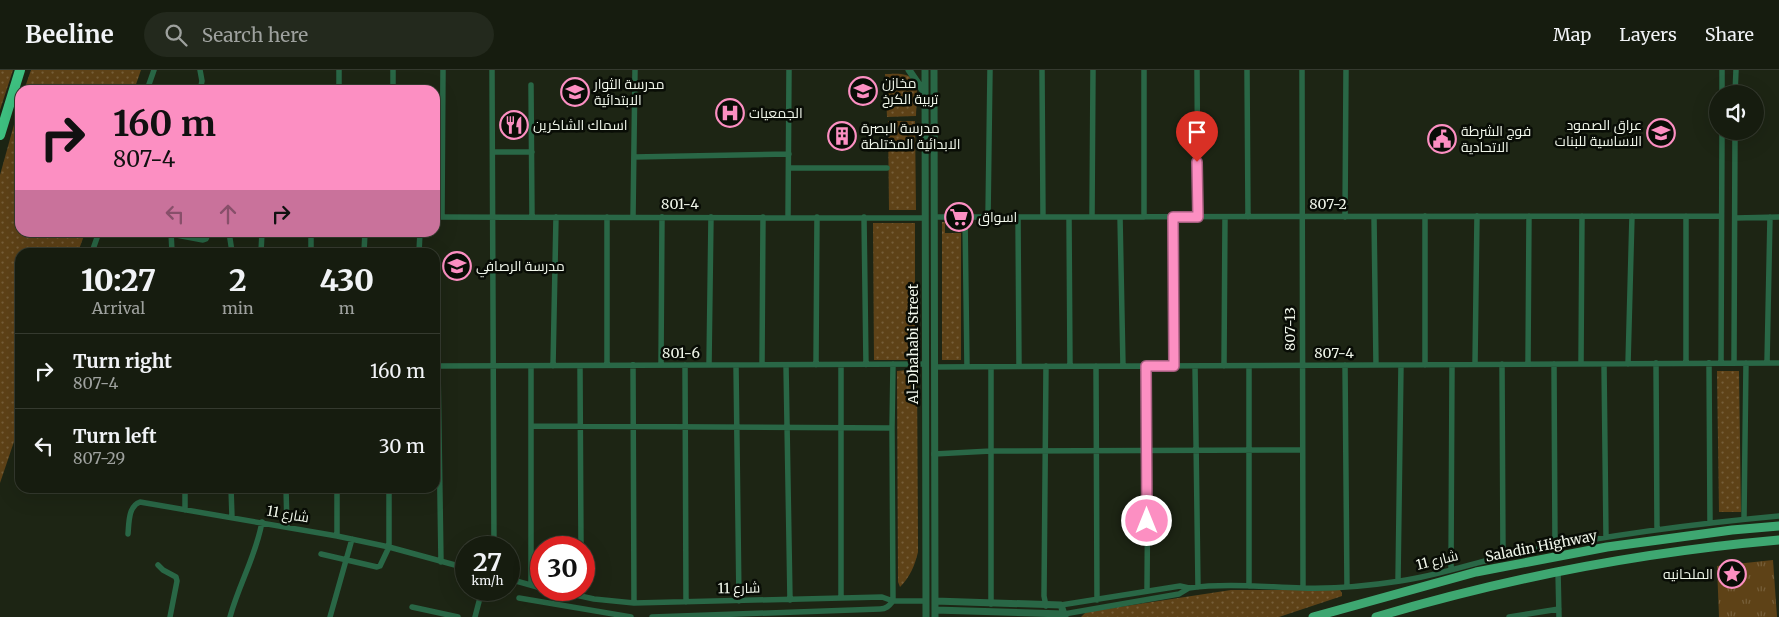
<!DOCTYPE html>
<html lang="en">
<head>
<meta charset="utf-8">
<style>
  body { margin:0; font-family:Merriweather,Cairo,serif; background:#23291d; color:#f1f3f6; height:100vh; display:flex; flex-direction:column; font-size:19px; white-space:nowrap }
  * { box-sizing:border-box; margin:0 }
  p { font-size:16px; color:#9ea19e }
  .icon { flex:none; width:28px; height:28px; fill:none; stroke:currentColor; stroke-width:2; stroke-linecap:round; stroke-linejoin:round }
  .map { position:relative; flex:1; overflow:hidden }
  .panel { position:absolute; left:15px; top:178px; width:425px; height:245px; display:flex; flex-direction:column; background:#161c0f; border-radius:15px; box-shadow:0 5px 20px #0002,0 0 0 1px #353a2f }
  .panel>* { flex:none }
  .hud { position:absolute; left:15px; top:15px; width:425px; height:152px; border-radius:15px; box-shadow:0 5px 20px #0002,0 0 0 1px #353a2f; background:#fc8fc2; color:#111; overflow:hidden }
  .tools { position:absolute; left:1709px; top:15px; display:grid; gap:10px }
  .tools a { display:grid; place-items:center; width:55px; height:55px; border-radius:50%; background:#161c0f; box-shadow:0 5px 20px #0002,0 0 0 1px #353a2f; font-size:25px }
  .speed { position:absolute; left:455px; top:466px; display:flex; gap:10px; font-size:25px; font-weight:700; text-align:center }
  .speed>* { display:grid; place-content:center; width:65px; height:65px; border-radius:50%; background:#161c0f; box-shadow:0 5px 20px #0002,0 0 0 1px #353a2f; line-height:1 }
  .speed small { font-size:12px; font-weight:400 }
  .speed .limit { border:8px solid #d22; background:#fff; color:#111 }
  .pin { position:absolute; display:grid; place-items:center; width:42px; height:42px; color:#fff; margin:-51px -21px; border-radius:50% 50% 50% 0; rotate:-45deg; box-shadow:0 0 5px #0007 }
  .pin .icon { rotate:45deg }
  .me { position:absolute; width:55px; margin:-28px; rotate:0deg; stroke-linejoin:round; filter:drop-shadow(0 0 4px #0008) }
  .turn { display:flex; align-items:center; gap:18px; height:105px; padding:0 15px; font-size:22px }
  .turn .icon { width:65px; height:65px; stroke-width:2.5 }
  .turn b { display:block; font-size:35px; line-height:42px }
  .lanes { display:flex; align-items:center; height:48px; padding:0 15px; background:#0003; justify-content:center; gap:25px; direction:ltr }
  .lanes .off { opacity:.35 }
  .eta { display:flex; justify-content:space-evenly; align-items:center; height:85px; text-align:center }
  .eta b { font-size:30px; font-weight:800; line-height:35px }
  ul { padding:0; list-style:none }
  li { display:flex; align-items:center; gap:15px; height:75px; padding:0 15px; border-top:1px solid #353a2f }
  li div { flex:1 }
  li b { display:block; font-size:19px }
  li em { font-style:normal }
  header { display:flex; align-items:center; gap:30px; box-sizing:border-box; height:70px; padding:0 25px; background:#161c0f; border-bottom:1px solid #353a2f }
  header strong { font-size:24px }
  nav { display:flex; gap:28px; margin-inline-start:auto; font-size:18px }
  .search { width:350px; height:45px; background:#23291d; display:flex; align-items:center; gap:12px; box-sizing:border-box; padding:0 18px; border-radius:28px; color:#9ea19e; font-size:19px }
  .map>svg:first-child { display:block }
  .grass { fill:url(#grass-dots) }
  .park { fill:url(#park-tufts) }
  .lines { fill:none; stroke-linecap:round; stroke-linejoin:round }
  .minor { stroke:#296746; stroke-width:5.5 }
  .tertiary { stroke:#296746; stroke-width:7 }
  .primary { stroke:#3ea771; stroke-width:9 }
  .motorway { stroke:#3ec181; stroke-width:10 }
  .route-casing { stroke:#a45d7e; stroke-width:12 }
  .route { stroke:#fc8fc2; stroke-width:9 }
  .labels { text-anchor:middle; stroke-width:5; stroke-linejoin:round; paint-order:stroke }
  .poi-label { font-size:14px; fill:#f1f7eb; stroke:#090d06; text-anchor:start }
  .street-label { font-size:14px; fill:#f1f7eb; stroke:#090d06 }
</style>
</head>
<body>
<header>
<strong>Beeline</strong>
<div class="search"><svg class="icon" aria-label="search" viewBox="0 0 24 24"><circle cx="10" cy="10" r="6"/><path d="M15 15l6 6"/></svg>Search here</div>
<nav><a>Map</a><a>Layers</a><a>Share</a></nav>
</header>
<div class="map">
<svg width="1779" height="547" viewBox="0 0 1779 547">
  <defs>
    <pattern id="grass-dots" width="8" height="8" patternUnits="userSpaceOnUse" patternTransform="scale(1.25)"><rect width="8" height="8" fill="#5e4217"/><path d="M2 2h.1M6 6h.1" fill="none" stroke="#765e39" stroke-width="1.8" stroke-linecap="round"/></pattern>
    <pattern id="park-tufts" width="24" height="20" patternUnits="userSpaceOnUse" patternTransform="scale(1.25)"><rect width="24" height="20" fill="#5e4217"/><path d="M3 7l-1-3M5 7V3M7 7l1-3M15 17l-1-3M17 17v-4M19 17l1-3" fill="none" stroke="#765e39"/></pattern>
  </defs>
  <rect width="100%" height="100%" fill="#1d2514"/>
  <!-- grass -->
  <path class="grass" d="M0 0H13L0 40Z
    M31 0H141L134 20H24Z
    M885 4C891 4 900 3 906 5 922 9 916 34 916 46L887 47Z
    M20 33V162L85 163 78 182H20V354L0 413V105Z
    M888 51H915L916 140H889Z
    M942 152H945V163H961V290H942Z
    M873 153H915V290H874Z
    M917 299 918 482C915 495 910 507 900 517L898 512 897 301Z
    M1717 301H1739L1741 442H1719Z
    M1231 520H1340L1342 523V526L1279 547H1081L1086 542Z"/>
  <!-- park -->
  <path class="park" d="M1773 490 1777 547H1719L1717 496Z"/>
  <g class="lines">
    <!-- minor -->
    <path class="minor" d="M492 0 494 478
      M1042 0 1043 147
      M1144 0V147
      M1197 0 1198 147
      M1247 0 1248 147
      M1302 0 1303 518
      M531 15 532 147
      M147 20 154 0
      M200 20 202 11 200 0
      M339 20V0
      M393 20V0
      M1722 24V0
      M1735 24 1736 0
      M493 82H532
      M634 87 789 84
      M789 98H887
      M1425 146V295
      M1686 146V293
      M435 147 924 148
      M442 147 443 0
      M633 147 635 0
      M788 147 789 0
      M864 147 866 295
      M934 147 1721 146
      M965 147 967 297
      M988 147 990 0
      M1018 147 1019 296
      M1069 147 1070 296
      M1092 147 1093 0
      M1120 147 1123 296
      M1173 147 1174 296
      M1345 147 1346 0
      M1374 147 1376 295
      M1735 148 1779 147
      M171 162 172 182
      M229 162 232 182
      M311 162V182
      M171 164 203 170 206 169 209 162
      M92 182 99 162
      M261 182 262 162
      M364 182 365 162
      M419 182 420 162
      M1656 293 1657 459
      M1709 293 1710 453
      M1721 293 1722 61
      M1734 293 1735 61
      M1767 293 1770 147
      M1475 294 1477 146
      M1502 294 1503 486
      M1528 294 1529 146
      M1554 294 1555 476
      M1581 294 1582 146
      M1604 294 1606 467
      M1628 294 1632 146
      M607 295V147
      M633 295 634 533
      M661 295 662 147
      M685 295 686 532
      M709 295 711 147
      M736 295 739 531
      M762 295 763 147
      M786 295 790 530
      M816 295 817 147
      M1345 295 1347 517
      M435 296 926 294
      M438 296 441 492
      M531 296V515
      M553 296 556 147
      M580 296 581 478
      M1096 296 1097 530
      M1146 296 1148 381 1147 521
      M1195 296 1198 517
      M1224 296 1225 147
      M935 297 1779 293
      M991 297V534
      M531 356 892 358
      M934 384 991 381 1302 380
      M185 418V440
      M231 418 232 447
      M286 418 287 457
      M1744 449 1746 293
      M128 464C129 454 128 436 140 432L337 466 389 477 466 498
      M337 466V418
      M321 484 377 497 380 496 389 477V418
      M158 495 163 500 176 507 177 511 170 547
      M1451 499 1452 295
      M1558 501 1559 547
      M509 509 541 518
      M1398 511 1401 295
      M1249 516V296
      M553 520 594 529 634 533 882 527 893 531H926
      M519 528 631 547
      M841 528V295
      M1061 535 1180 516 1189 518C1226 513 1264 517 1302 518 1334 519 1368 516 1400 511 1438 506 1479 491 1517 483 1604 466 1691 454 1779 446
      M1046 536 1044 526 1046 296
      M412 537 458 547
      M1064 544 1179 524 1189 518
      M230 547C239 514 256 486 262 452
      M330 547 352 469
      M475 547 482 520
      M652 547 880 539C886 539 889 536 893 531L892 358 893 294
      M1509 547 1559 539"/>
    <!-- tertiary -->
    <path class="tertiary" d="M909 0 924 22
      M925 0 926 547
      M934 0 935 547
      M935 531 1061 535 1065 547
      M935 540 1064 544"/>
    <!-- primary -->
    <path class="primary" d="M1313 547 1476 502 1607 477 1732 460 1779 456
      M1376 547C1507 508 1642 482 1779 470"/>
    <!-- motorway -->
    <path class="motorway" d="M0 65 20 0"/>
  </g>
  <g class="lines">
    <defs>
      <path id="route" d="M1147 451 1146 296H1174L1173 147H1198L1197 92"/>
    </defs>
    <!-- route casing -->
    <use href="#route" class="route-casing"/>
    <!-- route -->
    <use href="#route" class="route"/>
  </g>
  <!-- icons -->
  <defs>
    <symbol id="school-ring" viewBox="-11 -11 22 22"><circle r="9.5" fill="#090d06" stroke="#fc8fc2" stroke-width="1.5"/><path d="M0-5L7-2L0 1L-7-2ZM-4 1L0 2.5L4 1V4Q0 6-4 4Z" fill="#fc8fc2"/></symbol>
    <symbol id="hospital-ring" viewBox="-11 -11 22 22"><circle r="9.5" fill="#090d06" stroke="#fc8fc2" stroke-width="1.5"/><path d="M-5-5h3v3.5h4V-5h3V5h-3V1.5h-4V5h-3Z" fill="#fc8fc2"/></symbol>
    <symbol id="restaurant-ring" viewBox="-11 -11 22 22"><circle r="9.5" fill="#090d06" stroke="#fc8fc2" stroke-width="1.5"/><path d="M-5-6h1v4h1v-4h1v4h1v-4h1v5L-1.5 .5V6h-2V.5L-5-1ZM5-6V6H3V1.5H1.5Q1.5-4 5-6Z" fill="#fc8fc2"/></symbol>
    <symbol id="building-ring" viewBox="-11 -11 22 22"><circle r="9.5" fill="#090d06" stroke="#fc8fc2" stroke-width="1.5"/><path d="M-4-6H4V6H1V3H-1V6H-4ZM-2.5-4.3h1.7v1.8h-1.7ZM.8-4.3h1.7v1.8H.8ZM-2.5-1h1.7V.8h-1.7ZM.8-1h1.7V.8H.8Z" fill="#fc8fc2"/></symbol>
    <symbol id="civic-ring" viewBox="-11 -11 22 22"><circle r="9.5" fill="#090d06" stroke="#fc8fc2" stroke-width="1.5"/><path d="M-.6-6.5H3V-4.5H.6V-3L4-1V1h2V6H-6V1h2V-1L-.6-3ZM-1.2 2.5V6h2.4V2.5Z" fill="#fc8fc2"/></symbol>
    <symbol id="supermarket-ring" viewBox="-11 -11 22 22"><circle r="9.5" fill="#090d06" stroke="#fc8fc2" stroke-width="1.5"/><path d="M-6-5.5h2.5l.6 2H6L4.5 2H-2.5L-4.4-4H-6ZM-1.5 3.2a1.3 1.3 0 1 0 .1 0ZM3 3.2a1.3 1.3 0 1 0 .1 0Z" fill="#fc8fc2"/></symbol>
    <symbol id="sight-ring" viewBox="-11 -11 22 22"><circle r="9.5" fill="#090d06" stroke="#fc8fc2" stroke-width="1.5"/><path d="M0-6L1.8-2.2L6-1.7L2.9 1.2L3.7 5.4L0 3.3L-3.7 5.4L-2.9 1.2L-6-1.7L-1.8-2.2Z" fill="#fc8fc2"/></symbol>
  </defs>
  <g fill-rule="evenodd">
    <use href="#school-ring" x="847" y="5" width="32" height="32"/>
    <use href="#school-ring" x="559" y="6" width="32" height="32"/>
    <use href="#hospital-ring" x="714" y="27" width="32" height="32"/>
    <use href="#restaurant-ring" x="498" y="39" width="32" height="32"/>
    <use href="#school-ring" x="1645" y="47" width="32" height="32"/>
    <use href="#building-ring" x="826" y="50" width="32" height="32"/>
    <use href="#civic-ring" x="1426" y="53" width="32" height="32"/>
    <use href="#supermarket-ring" x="943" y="131" width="32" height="32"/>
    <use href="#school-ring" x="441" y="180" width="32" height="32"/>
    <use href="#sight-ring" x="1716" y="488" width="32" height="32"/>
  </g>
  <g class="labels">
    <!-- poi labels -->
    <g class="poi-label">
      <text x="882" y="18">مخازن<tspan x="882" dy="16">تربية الكرخ</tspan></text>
      <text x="594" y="19">مدرسة الثوار<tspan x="594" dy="16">الابتدائية</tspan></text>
      <text x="749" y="48">الجمعيات</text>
      <text x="533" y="60">اسماك الشاكرين</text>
      <text x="1642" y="60" text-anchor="end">عراق الصمود<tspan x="1642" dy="16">الاساسية للبنات</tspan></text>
      <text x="861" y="63">مدرسة البصرة<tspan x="861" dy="16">الابدائية المختلطة</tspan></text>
      <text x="1461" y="66">فوج الشرطة<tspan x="1461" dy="16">الاتحادية</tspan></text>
      <text x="978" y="152">اسواق</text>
      <text x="476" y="201">مدرسة الرصافي</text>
      <text x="1713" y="509" text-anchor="end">الملحانيه</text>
    </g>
    <!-- street labels -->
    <g class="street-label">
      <text x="680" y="139">801-4</text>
      <text x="1328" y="139">807-2</text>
      <text transform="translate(1290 259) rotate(-90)" y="5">807-13</text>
      <text transform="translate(913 274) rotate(-90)" y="5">Al-Dhahabi Street</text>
      <text x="681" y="288">801-6</text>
      <text x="1334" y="288">807-4</text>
      <text transform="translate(288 444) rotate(10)" y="5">شارع 11</text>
      <text transform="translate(1541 476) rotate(-11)" y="5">Saladin Highway</text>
      <text transform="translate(1437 490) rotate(-14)" y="5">شارع 11</text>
      <text transform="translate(739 518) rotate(-1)" y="5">شارع 11</text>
    </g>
  </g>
</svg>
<div class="tools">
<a><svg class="icon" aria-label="sound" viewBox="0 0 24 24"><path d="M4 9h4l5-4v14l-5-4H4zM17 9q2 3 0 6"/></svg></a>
</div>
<div class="speed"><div>27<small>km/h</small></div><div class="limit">30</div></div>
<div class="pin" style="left:1197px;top:92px;background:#d93025"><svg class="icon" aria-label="arrive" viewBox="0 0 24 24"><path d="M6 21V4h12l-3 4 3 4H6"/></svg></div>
<svg class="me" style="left:1147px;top:451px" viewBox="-20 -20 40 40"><circle r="17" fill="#fc8fc2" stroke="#fff" stroke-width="3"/><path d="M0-11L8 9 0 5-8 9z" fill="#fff"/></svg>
<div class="hud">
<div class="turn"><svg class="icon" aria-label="right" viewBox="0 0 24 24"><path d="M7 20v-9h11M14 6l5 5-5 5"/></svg><div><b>160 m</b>807-4</div></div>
<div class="lanes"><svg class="icon off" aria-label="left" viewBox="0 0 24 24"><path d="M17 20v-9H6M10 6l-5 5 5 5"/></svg><svg class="icon off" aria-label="ahead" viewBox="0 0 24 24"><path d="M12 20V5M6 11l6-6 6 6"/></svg><svg class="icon" aria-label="right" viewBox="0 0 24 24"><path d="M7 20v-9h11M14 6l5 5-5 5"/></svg></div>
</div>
<section class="panel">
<div class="eta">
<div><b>10:27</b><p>Arrival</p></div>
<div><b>2</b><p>min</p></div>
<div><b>430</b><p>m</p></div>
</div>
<ul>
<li><svg class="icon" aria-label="right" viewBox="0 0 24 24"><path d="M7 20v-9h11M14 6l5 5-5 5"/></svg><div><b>Turn right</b><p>807-4</p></div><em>160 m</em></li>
<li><svg class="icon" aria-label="left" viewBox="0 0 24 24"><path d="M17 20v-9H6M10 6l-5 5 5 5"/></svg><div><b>Turn left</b><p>807-29</p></div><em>30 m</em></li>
</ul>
</section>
</div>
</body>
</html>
